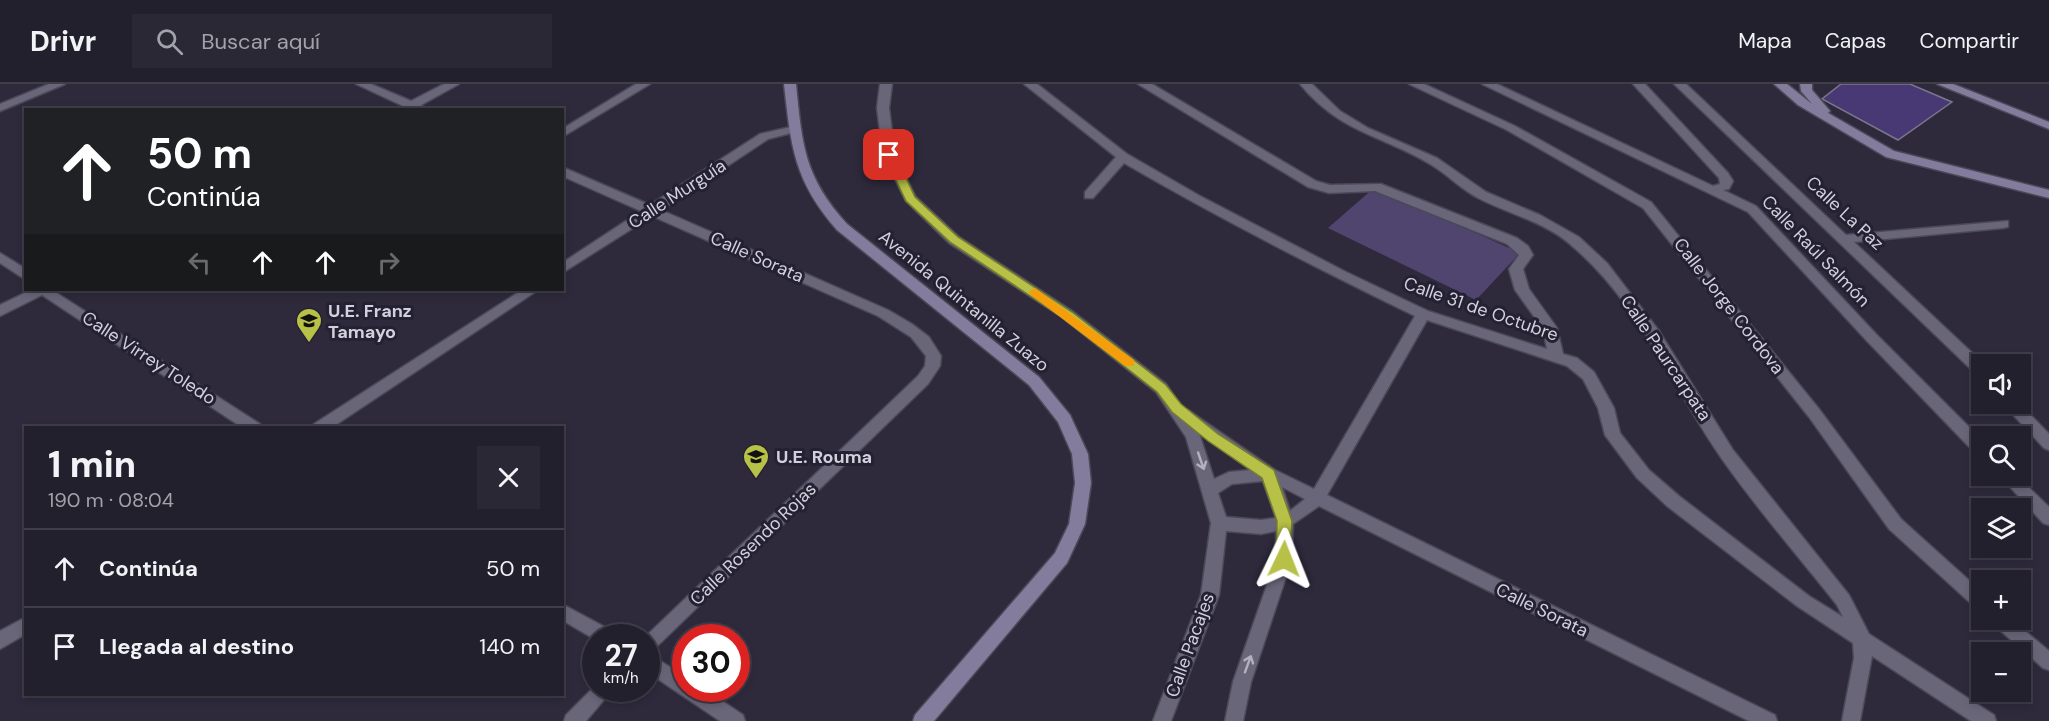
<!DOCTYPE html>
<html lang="es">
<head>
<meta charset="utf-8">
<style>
  body { margin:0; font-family:"DM Sans",sans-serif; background:#2a2835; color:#f1f3f6; height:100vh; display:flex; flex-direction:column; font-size:22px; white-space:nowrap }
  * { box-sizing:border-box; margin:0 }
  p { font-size:20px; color:#a2a3aa }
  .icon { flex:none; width:33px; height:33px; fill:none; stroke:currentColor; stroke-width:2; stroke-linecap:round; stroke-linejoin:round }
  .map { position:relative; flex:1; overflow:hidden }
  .details { position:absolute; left:24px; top:342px; width:540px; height:270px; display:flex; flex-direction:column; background:#22202d; border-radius:0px; box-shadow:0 3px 9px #0003,0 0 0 2px #3f3e49 }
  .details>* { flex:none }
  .guide { position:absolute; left:24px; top:24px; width:540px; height:183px; border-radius:0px; box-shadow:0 3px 9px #0003,0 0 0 2px #3f3e49; background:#202124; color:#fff; overflow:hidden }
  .fabs { position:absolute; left:1971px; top:270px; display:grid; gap:12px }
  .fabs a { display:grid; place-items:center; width:60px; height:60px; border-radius:0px; background:#22202d; box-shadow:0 3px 9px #0003,0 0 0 2px #3f3e49; font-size:30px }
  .speed { position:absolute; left:582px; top:540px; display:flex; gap:12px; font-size:30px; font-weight:700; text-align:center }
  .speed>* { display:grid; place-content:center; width:78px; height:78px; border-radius:50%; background:#22202d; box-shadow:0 3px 9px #0003,0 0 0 2px #3f3e49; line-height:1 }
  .speed small { font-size:15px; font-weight:400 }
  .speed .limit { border:9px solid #d22; background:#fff; color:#111 }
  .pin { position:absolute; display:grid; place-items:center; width:51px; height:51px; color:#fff; margin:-26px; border-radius:12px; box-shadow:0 3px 9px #0006 }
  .me { position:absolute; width:66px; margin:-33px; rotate:2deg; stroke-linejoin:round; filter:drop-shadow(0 0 4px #0008) }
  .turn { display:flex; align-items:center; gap:21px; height:126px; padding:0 24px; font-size:27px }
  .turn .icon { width:78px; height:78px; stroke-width:2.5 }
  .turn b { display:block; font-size:42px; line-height:51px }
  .lanes { display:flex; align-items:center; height:57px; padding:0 24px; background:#0003; justify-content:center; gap:30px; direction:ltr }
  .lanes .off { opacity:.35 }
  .round { display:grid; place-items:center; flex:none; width:63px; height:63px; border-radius:0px; background:#2a2835 }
  .summary { display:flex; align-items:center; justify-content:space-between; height:102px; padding:0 24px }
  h1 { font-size:36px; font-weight:800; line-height:45px }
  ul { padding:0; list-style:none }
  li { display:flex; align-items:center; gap:18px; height:78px; padding:0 24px; border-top:2px solid #3f3e49 }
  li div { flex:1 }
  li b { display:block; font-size:22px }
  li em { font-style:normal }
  header { display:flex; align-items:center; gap:36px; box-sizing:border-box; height:84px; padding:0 30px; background:#22202d; border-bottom:2px solid #3f3e49 }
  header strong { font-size:28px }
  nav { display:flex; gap:33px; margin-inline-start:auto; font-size:21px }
  .search { width:420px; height:54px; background:#2a2835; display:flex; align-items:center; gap:15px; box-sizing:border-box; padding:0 21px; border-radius:0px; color:#a2a3aa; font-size:22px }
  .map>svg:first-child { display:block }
  .green { fill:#4f456f }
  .building { fill:#483974; stroke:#7a768b; stroke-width:1.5 }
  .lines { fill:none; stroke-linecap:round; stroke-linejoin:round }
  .street-casing { stroke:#4b4857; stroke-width:3 }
  .secondary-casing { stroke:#4b4857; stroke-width:3 }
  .street { fill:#6a667a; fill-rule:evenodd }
  .secondary { fill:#837c9d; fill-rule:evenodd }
  .oneway { stroke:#b3b0bf }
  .route { fill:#b7c147; stroke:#777d2e; stroke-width:1.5 }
  .slow { fill:#f59e0b }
  .labels { text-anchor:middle; stroke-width:6; stroke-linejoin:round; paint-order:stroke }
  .street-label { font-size:18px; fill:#d2d0dc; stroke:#242132 }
  .poi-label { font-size:18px; font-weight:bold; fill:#d2d0dc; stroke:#242132; text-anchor:start }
</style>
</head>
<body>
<header>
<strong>Drivr</strong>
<div class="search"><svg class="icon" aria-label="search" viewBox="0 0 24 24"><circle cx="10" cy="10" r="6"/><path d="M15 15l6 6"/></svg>Buscar aquí</div>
<nav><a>Mapa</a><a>Capas</a><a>Compartir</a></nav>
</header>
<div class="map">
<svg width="2049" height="637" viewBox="0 0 2049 637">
  <rect width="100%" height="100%" fill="#2e2a3c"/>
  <!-- green -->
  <path class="green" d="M1375 103 1520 169 1476 216 1328 144Z"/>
  <!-- building -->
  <path class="building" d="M1841 0H1910L1952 18 1898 56 1822 15Z"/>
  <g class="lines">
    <defs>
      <path id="street" d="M49 0H65L0 27V20Z
        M356 0H371L411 17 444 0H459L421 21 428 26 404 25 403 22Z
        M636 0H650L562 53V45Z
        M880 0H892L889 24 895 71 915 112 959 153 1072 227 1166 300 1183 325 1188 326 1275 386 1314 405 1415 232C1316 184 1219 134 1124 79L1093 114H1085V108L1116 73 1024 0H1037L1127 70 1200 112 1346 188 1428 227 1547 265 1543 245 1515 206 1509 185 1519 171 1507 160 1375 107 1329 109 1308 103 1138 0H1152L1316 97 1330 101 1381 100 1517 154 1528 162 1533 171 1523 185 1529 205 1557 244 1563 270 1577 274 1594 288 1614 324 1620 349 1649 386 1679 412 1809 512 1843 533 1837 521C1799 473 1757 425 1722 375 1672 303 1639 218 1571 161 1545 138 1509 130 1478 114 1461 105 1447 90 1430 80 1382 51 1340 49 1300 0H1312L1340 27 1368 44 1437 74 1486 108 1540 131 1579 153 1607 179 1659 247 1733 366 1849 511 1869 550 1994 631 1996 637H1971L1872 572 1860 637H1842L1854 574 1853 559 1797 522 1667 422 1637 394 1605 351 1598 324 1583 295 1567 282 1427 236 1327 411 1775 631 1777 637H1749L1319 422 1293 440 1292 475 1251 598 1243 637H1225L1233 598 1276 475V447L1261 450 1226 447 1219 511 1171 637H1153L1201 511 1211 439 1186 353 1156 308 1062 233 949 159 906 117 883 71 877 24ZM1199 349 1251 386 1229 388 1214 395ZM1263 397 1276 434 1261 436 1226 433 1218 409 1232 400ZM1282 403 1305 415 1290 427Z
        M1409 0H1424L1515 42 1651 118 1819 325 1901 435 1982 508V526L1976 524 1889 445 1809 333 1643 124 1507 46Z
        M1482 0H1497L1713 102 1720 100 1719 94 1633 0H1645L1728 89 1733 97 1729 105 1723 106 1756 122 1877 251 1982 356V372L1976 370 1867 257 1748 128Z
        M1674 0H1686L1846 151 2008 137V143L2003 144 1854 158 1984 280H1982V292L1977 291Z
        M795 42 801 45 799 47 768 55 661 126 888 226 912 240 929 253 941 272 940 282 928 300 649 570 686 593V604H703L743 631 745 637H720L646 587V554H644L918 292 925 282 926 272 911 253 878 232 652 132 562 189V179L641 127 562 92V83L650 121 760 50Z
        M0 169 26 185V196L0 179Z
        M31 206H52L260 340 262 344H243L42 211 0 232V221Z
        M522 206H538L331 344H312L314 340Z
        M2003 320H2020L2049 350V366L2044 364Z
        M2000 392H2017L2049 423V441L2043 439Z
        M562 520 614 548 617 554H596V556L562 536Z
        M26 533V550L0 565V547Z
        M1991 536H2012L2049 567V586L2043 584 1994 541Z
        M596 601V604H614L586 637H564L566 631Z"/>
      <path id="secondary" d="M784 0H796C802 60 804 93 847 140L1039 293 1070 331 1088 370 1091 399 1085 440 1067 479 934 637H913L915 631 1055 469 1069 440 1075 399 1072 370 1058 338 1029 301 837 146C794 97 791 63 784 0Z
        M1774 0H1787L1812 20 1801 7 1800 0H1812V6L1830 27 1828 29 1894 67 2049 106V114L1886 73 1798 21Z
        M1937 0H1953L2049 38V45Z"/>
    </defs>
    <!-- street casing -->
    <use href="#street" class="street-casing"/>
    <!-- secondary casing -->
    <use href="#secondary" class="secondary-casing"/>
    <!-- street -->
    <use href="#street" class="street"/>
    <!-- secondary -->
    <use href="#secondary" class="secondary"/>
  </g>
  <!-- one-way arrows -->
  <defs><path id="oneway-shaft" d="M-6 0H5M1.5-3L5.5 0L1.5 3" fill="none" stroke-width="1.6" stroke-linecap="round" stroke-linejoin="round" transform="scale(1.5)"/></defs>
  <g class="oneway">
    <use href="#oneway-shaft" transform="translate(1201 377) rotate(71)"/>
    <use href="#oneway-shaft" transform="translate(1248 580) rotate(-70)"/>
  </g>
  <!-- route -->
  <path class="route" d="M885 68 895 71 915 113 958 153 1072 228 1166 301 1181 320 1218 350 1274 386 1292 437 1289 479H1278L1276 475 1277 437 1262 394 1208 357 1172 328 1157 308 1063 234 950 158 906 117 884 71Z"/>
  <!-- slow -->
  <path class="slow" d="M1035 204 1134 276V282H1125L1031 211 1029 208Z"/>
  <!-- icons -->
  <defs>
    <symbol id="school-pin" viewBox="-11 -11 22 30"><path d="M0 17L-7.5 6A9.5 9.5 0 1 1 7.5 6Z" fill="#b7c147" stroke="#242132"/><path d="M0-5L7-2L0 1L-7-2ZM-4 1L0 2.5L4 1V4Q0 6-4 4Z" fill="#111"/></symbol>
  </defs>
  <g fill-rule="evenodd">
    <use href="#school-pin" x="294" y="222" width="30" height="40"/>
    <use href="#school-pin" x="741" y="358" width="30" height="40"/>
  </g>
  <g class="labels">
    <!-- street labels -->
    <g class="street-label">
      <text transform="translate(677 110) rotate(-33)" y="6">Calle Murguía</text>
      <text transform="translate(1845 129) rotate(43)" y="6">Calle La Paz</text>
      <text transform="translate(1816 167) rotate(46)" y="6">Calle Raúl Salmón</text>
      <text transform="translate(757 173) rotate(24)" y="6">Calle Sorata</text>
      <text transform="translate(964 217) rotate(39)" y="6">Avenida Quintanilla Zuazo</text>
      <text transform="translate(1729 222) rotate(52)" y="6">Calle Jorge Cordova</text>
      <text transform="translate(1481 225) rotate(19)" y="6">Calle 31 de Octubre</text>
      <text transform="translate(149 274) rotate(33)" y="6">Calle Virrey Toledo</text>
      <text transform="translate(1666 274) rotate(56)" y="6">Calle Paurcarpata</text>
      <text transform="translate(753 460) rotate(-44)" y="6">Calle Rosendo Rojas</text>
      <text transform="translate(1542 526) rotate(26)" y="6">Calle Sorata</text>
      <text transform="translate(1190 561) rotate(-70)" y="6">Calle Pacajes</text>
    </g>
    <!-- poi labels -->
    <g class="poi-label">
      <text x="328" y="233">U.E. Franz<tspan x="328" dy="21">Tamayo</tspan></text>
      <text x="776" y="379">U.E. Rouma</text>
    </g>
  </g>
</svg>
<div class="fabs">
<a><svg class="icon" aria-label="sound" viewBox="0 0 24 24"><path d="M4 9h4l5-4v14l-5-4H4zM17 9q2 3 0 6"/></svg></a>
<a><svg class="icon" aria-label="search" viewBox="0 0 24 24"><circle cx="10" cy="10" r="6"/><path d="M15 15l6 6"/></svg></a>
<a><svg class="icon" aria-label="layers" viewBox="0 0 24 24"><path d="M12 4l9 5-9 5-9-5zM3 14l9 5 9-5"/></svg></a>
<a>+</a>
<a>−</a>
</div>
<div class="speed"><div>27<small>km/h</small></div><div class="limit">30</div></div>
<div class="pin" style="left:889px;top:71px;background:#d93025"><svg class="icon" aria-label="arrive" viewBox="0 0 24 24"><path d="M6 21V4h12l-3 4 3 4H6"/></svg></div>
<svg class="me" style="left:1284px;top:475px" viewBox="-20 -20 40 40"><path d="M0-17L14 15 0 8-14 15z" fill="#b7c147" stroke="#fff" stroke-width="4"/></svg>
<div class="guide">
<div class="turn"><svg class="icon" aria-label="ahead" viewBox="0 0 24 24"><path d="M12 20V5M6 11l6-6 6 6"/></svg><div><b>50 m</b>Continúa</div></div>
<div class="lanes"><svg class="icon off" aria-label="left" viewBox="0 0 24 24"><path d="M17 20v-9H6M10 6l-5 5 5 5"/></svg><svg class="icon" aria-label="ahead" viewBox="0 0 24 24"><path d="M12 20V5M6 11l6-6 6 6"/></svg><svg class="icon" aria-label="ahead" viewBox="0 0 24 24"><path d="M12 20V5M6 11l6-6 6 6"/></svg><svg class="icon off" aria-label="right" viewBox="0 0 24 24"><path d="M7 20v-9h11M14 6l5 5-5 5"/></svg></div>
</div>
<section class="details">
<div class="summary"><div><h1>1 min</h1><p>190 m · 08:04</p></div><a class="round"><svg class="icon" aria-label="close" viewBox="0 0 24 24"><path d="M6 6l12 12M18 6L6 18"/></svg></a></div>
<ul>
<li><svg class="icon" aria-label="ahead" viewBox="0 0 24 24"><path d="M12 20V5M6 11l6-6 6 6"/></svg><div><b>Continúa</b></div><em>50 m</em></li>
<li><svg class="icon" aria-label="arrive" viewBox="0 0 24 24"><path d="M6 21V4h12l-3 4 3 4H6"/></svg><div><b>Llegada al destino</b></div><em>140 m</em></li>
</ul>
</section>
</div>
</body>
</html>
